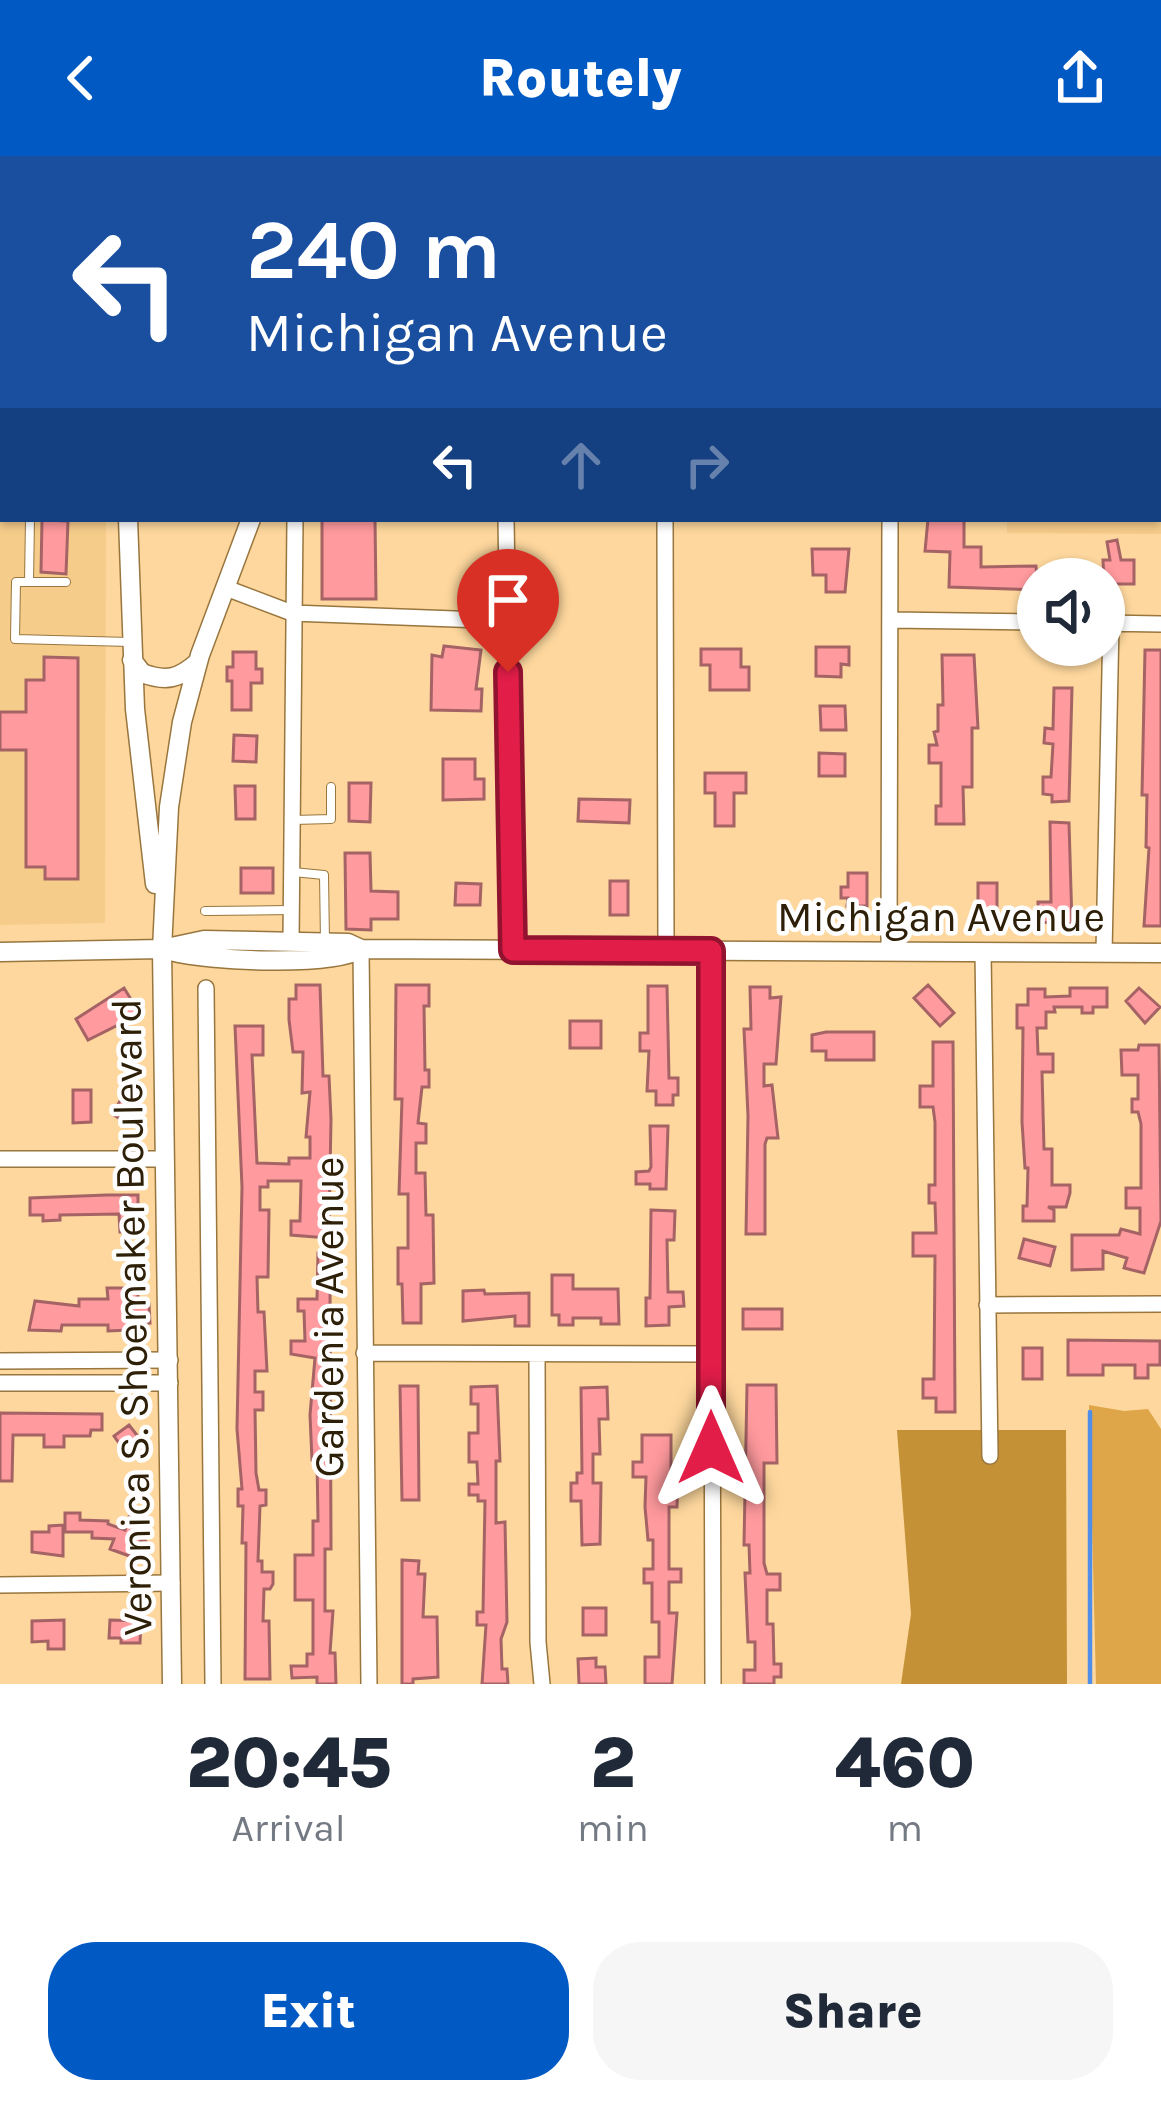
<!DOCTYPE html>
<html lang="en">
<head>
<meta charset="utf-8">
<style>
  body { margin:0; font-family:Karla,sans-serif; background:#f6f6f7; color:#1f2937; height:100vh; display:flex; flex-direction:column; font-size:45px; white-space:nowrap }
  * { box-sizing:border-box; margin:0 }
  p { font-size:39px; color:#747a83 }
  .icon { flex:none; width:66px; height:66px; fill:none; stroke:currentColor; stroke-width:2; stroke-linecap:round; stroke-linejoin:round }
  .map { position:relative; height:1528px; overflow:hidden }
  .sheet { display:flex; flex-direction:column; background:#fff; flex:1 }
  .sheet>* { flex:none }
  .guide { position:absolute; left:0px; top:0px; width:1161px; height:366px; box-shadow:0 3px 9px #0004; background:#1a4fa0; color:#fff; overflow:hidden }
  .buttons { position:absolute; left:1017px; top:402px; display:grid; gap:24px }
  .buttons a { display:grid; place-items:center; width:108px; height:108px; border-radius:50%; background:#fff; box-shadow:0 3px 9px #0004; font-size:60px }
  .pin { position:absolute; display:grid; place-items:center; width:102px; height:102px; color:#fff; margin:-123px -51px; border-radius:50% 50% 50% 0; rotate:-45deg; box-shadow:0 0 12px #0007 }
  .pin .icon { rotate:45deg }
  .me { position:absolute; width:132px; margin:-66px; rotate:0deg; stroke-linejoin:round; filter:drop-shadow(0 0 9px #0008) }
  .turn { display:flex; align-items:center; gap:42px; height:252px; padding:0 48px; font-size:54px }
  .turn .icon { width:156px; height:156px; stroke-width:2.5 }
  .turn b { display:block; font-size:84px; line-height:102px }
  .lanes { display:flex; align-items:center; height:114px; padding:0 48px; background:#0003; justify-content:center; gap:60px; direction:ltr }
  .lanes .off { opacity:.35 }
  .eta { display:flex; justify-content:space-evenly; align-items:center; height:204px; text-align:center }
  .eta b { font-size:72px; font-weight:800; line-height:84px }
  .primary-button { display:flex; gap:24px; margin-top:auto; padding:24px 48px }
  .primary-button a { flex:1; height:138px; border-radius:48px; background:#015ac3; color:#fff; font-size:48px; font-weight:800; line-height:138px; text-align:center }
  .primary-button a+a { background:#f6f6f7; color:#1f2937 }
  header { display:flex; justify-content:space-between; align-items:center; height:156px; padding:0 48px; background:#015ac3; color:#fff; font-size:54px; font-weight:800 }
  .map>svg:first-child { display:block }
  .built { fill:#f6cc8b }
  .green { fill:#dea648 }
  .forest { fill:#c49137 }
  .lines { fill:none; stroke-linecap:round; stroke-linejoin:round }
  .stream { stroke:#508ee9; stroke-width:4.5 }
  .building { fill:#ff9a9e; stroke:#a56365; stroke-width:3 }
  .service-casing { stroke:#98763e; stroke-width:10 }
  .minor-casing { stroke:#98763e; stroke-width:18 }
  .tertiary-casing { stroke:#98763e; stroke-width:21 }
  .service { stroke:#fff; stroke-width:8 }
  .minor { stroke:#fff; stroke-width:15 }
  .tertiary { stroke:#fff; stroke-width:18 }
  .route-casing { stroke:#92132f; stroke-width:30 }
  .route { stroke:#e11d48; stroke-width:21 }
  .labels { text-anchor:middle; stroke-width:9; stroke-linejoin:round; paint-order:stroke }
  .street-label { font-size:42px; fill:#2e2008; stroke:#fefefe }
</style>
</head>
<body>
<header><svg class="icon" aria-label="back" viewBox="0 0 24 24"><path d="M15 5l-7 7 7 7"/></svg>Routely<svg class="icon" aria-label="share" viewBox="0 0 24 24"><path d="M12 15V3M7 8l5-5 5 5M5 13v7h14v-7"/></svg></header>
<div class="map">
<svg width="1161" height="1528" viewBox="0 0 1161 1528">
  <rect width="100%" height="100%" fill="#fdd79d"/>
  <!-- built -->
  <path class="built" d="M1158 182 1161 378 1007 377V363H1158Z
    M0 197 3 363H106L105 767 0 769Z"/>
  <!-- green -->
  <path class="green" d="M1001 0H1161V176L1158 3H1001Z
    M1089 1249 1124 1255 1148 1253 1161 1273V1528H1096Z"/>
  <!-- forest -->
  <path class="forest" d="M897 1274H1066L1067 1528H901L911 1458Z"/>
  <g class="lines">
    <!-- stream -->
    <path class="stream" d="M1090 1528V1256"/>
  </g>
  <!-- building -->
  <path class="building" d="M322 363H375L376 443H322Z
    M928 363 964 364V391H981V411L1036 410 1038 434 949 431 950 396 925 395Z
    M42 364 68 365 66 418 41 416Z
    M1117 384 1121 404H1134V428H1104L1103 404H1110L1107 386Z
    M812 393H849L845 436H826V419H813Z
    M444 490 481 494 476 533H482L481 555 431 554 432 499 442 501Z
    M816 491H849V509L841 508V521L816 520Z
    M701 493H741V511H749V534H710V509H701Z
    M1145 494H1161V770H1144L1149 692 1146 691 1147 639H1142Z
    M233 496H256V513H262V527H251V554H232V525H227V511H233Z
    M942 499H974L978 572H972V631H963L964 668H936V650H941V607H929V589H937L934 576 938 575V549H943Z
    M44 501 78 502V723H45V711H26V594H0V556H26V524H44Z
    M1054 532H1072L1069 645 1052 646V639L1043 638V621H1051L1053 588 1044 587 1045 572 1053 573Z
    M820 550H845L846 574H821Z
    M234 579 257 580 256 606 233 605Z
    M819 597 845 598V620H819Z
    M443 603H475V623H484V643L443 644Z
    M705 617H746V637H734V670H715V637H705Z
    M349 627H371L370 666 349 665Z
    M235 630H255V663H236Z
    M579 643 630 644 629 667 578 665Z
    M1050 666 1069 667 1072 768 1038 766V746H1051Z
    M345 697H370L371 735 398 736V763H371V774L346 773Z
    M241 712H273V737H241Z
    M848 717H867V750H847L848 742H841V731H848Z
    M610 725H628V759H610Z
    M456 727 481 728 480 749H455Z
    M978 727H997V764H978Z
    M296 829H320L323 920H329L331 963 329 1073 327 1082 291 1079V1065H300L301 1025H268V1031H260V1054H269L268 1121H257L258 1156H264L267 1215H255V1236H263V1254H255L256 1317 259 1334H266V1349L260 1350 258 1405H262V1416H273V1428L270 1433H264L263 1465H269L270 1523H245L246 1387H242L243 1350H238V1333H242L237 1273 242 1031 235 870H263V899H252L257 1007 289 1008V1002H310V981H306L310 936 302 937 303 896H293L289 864V843H296Z
    M396 829H429V850H424L425 914H429V931H422L418 967 426 968V987H416V1017H425L426 1059H433L434 1127 421 1128V1167H403L402 1128H398V1092H408V1038H399L402 943H395Z
    M928 829 954 857 940 870 914 842Z
    M648 830H667L669 922H678V939H673V949H656V935H647L649 895H640V877H648Z
    M750 831H770V842L781 841 776 908H764V930L772 929 778 982H767L765 988V1078H746L748 960 744 873H751Z
    M124 832 140 858 88 884 76 863Z
    M1070 832H1107V851H1093V857H1082V851H1054L1055 856H1046V872H1037L1038 898H1053V916H1042L1044 993H1052V1029H1070V1037L1066 1051H1048L1054 1054V1065H1023V1050H1027L1028 1012H1025L1022 966 1023 872H1017V849H1028V833H1045V841L1070 840Z
    M1139 832 1160 851 1145 867 1126 845Z
    M570 865H601V892H570Z
    M826 876H874V904H826V895H812V879Z
    M933 886H953L955 1256H936V1242H923V1223H934L935 1100H913V1077H936L935 1047H929V1029H935V966L933 951H920V930H933Z
    M1139 889H1159L1161 1065 1144 1117 1124 1112 1127 1102 1103 1095V1113L1072 1114V1079H1119L1121 1073 1140 1078V1052H1126V1032H1141V968L1138 956H1132V943H1138V919H1122L1121 894H1138Z
    M128 932 143 941 127 967 112 958Z
    M73 934H91V966L73 967Z
    M650 970H668L666 1033H650V1028H636V1016L649 1015 651 1011Z
    M107 1039H138V1076H120L119 1058 60 1059V1064L43 1065V1059H30V1042Z
    M651 1054 675 1055 674 1084H667L668 1136H683L684 1150 669 1151V1169L646 1170V1142H650Z
    M1024 1083 1055 1091 1050 1110 1019 1102Z
    M318 1097H335V1126H330L331 1393H325V1455H333L330 1497H335L336 1528H317V1521L292 1522 291 1510H307V1498H313V1444H295V1399H313V1365H318L317 1304H312L310 1259 315 1202 291 1198V1185H305L304 1155H298V1143H317Z
    M552 1119H573V1133H618L619 1168H601V1162H573V1169H559V1159H552Z
    M107 1132H138V1148H149L150 1167 130 1168V1174L108 1175V1169H62L61 1175 29 1174 35 1145 79 1150V1143H108Z
    M484 1134 485 1138 529 1137V1170H515V1160L463 1165V1135Z
    M743 1153H782V1173H743Z
    M1068 1184 1160 1185V1209H1148V1222H1135V1209H1103V1219H1068Z
    M1023 1192H1042V1223H1023Z
    M747 1229H776L777 1307H764V1407L767 1418H780V1434H767V1468H773L774 1508H781V1521H774V1528H744V1514H755V1486H748L745 1417H750L749 1389H744Z
    M400 1230H418L419 1344H402Z
    M497 1230 500 1305H496V1367L505 1366 507 1466 501 1483 502 1513H507L508 1528H482L486 1469H477V1456H483L485 1345H478V1339H469V1328H478L477 1306H469V1277H478V1248H471V1231Z
    M607 1231 608 1263H599L600 1298H593V1327H601L600 1388 582 1389 581 1345H571V1327H577V1317H582L581 1232Z
    M0 1257 102 1258V1274H91L90 1280H64V1291H44V1279H13L12 1325H0Z
    M129 1269 147 1292 131 1304 114 1280Z
    M642 1279H671V1323H678L677 1351H669V1413H681V1426H669V1457H677L672 1528H645V1501H659V1466H652V1427H644V1413H653V1384H648L645 1351 646 1321H633V1306H642Z
    M65 1357H80V1364L108 1365V1368L125 1374 129 1361 147 1368 143 1381 145 1384H141L135 1402 110 1393 114 1383 92 1382V1376H65Z
    M63 1369V1400L32 1396V1376H49V1370Z
    M402 1404 419 1405 418 1418H425L423 1461H437L438 1521 413 1523V1528H402Z
    M583 1452H606V1479H583Z
    M64 1464V1493H48V1485L32 1486V1465Z
    M110 1464 141 1465 140 1487H121V1482H109Z
    M596 1502V1511H605L606 1528H579L578 1503Z"/>
  <g class="lines">
    <defs>
      <path id="service" d="M1158 277H1161
        M1158 351H1161
        M29 426 30 363
        M66 426H16L15 483 130 486
        M293 664 331 663V631
        M293 716 324 719 325 786
        M205 755 290 754"/>
      <path id="minor" d="M515 0V3
        M665 3V0
        M890 3V0
        M1158 182H1161
        M506 363 513 794
        M665 363 666 794
        M226 432 292 457 509 465
        M890 464 1038 466
        M1104 467 1161 468
        M291 786 295 363
        M361 793 369 1528
        M711 795 713 1528
        M889 795 890 363
        M983 796 990 1300
        M1104 796 1111 468
        M206 832 213 1528
        M0 1003H164
        M987 1149 1161 1148
        M364 1197 711 1198
        M537 1198 538 1486 542 1528
        M0 1205 170 1204
        M0 1227H170
        M0 1429 172 1427"/>
      <path id="tertiary" d="M130 0V3
        M290 0V3
        M128 363 135 553 155 728
        M132 504 142 517C166 526 179 523 198 506
        M171 795C208 805 330 811 361 793
        M0 796 162 793 204 784 348 787 361 793 1161 797
        M172 1528 162 793 169 651 182 566 200 499 251 363"/>
    </defs>
    <!-- service casing -->
    <use href="#service" class="service-casing"/>
    <!-- minor casing -->
    <use href="#minor" class="minor-casing"/>
    <!-- tertiary casing -->
    <use href="#tertiary" class="tertiary-casing"/>
    <!-- service -->
    <use href="#service" class="service"/>
    <!-- minor -->
    <use href="#minor" class="minor"/>
    <!-- tertiary -->
    <use href="#tertiary" class="tertiary"/>
  </g>
  <g class="lines">
    <defs>
      <path id="route" d="M508 516 513 794 711 795V1292"/>
    </defs>
    <!-- route casing -->
    <use href="#route" class="route-casing"/>
    <!-- route -->
    <use href="#route" class="route"/>
  </g>
  <g class="labels">
    <!-- street labels -->
    <g class="street-label">
      <text x="941" y="775">Michigan Avenue</text>
      <text transform="translate(131 1161) rotate(-91)" y="15">Veronica S. Shoemaker Boulevard</text>
      <text transform="translate(328 1161) rotate(-90)" y="15">Gardenia Avenue</text>
    </g>
  </g>
</svg>
<div class="buttons">
<a><svg class="icon" aria-label="sound" viewBox="0 0 24 24"><path d="M4 9h4l5-4v14l-5-4H4zM17 9q2 3 0 6"/></svg></a>
</div>
<div class="pin" style="left:508px;top:516px;background:#d93025"><svg class="icon" aria-label="arrive" viewBox="0 0 24 24"><path d="M6 21V4h12l-3 4 3 4H6"/></svg></div>
<svg class="me" style="left:711px;top:1292px" viewBox="-20 -20 40 40"><path d="M0-17L14 15 0 8-14 15z" fill="#e11d48" stroke="#fff" stroke-width="4"/></svg>
<div class="guide">
<div class="turn"><svg class="icon" aria-label="left" viewBox="0 0 24 24"><path d="M17 20v-9H6M10 6l-5 5 5 5"/></svg><div><b>240 m</b>Michigan Avenue</div></div>
<div class="lanes"><svg class="icon" aria-label="left" viewBox="0 0 24 24"><path d="M17 20v-9H6M10 6l-5 5 5 5"/></svg><svg class="icon off" aria-label="ahead" viewBox="0 0 24 24"><path d="M12 20V5M6 11l6-6 6 6"/></svg><svg class="icon off" aria-label="right" viewBox="0 0 24 24"><path d="M7 20v-9h11M14 6l5 5-5 5"/></svg></div>
</div>
</div>
<section class="sheet">
<div class="eta">
<div><b>20:45</b><p>Arrival</p></div>
<div><b>2</b><p>min</p></div>
<div><b>460</b><p>m</p></div>
</div>
<div class="primary-button"><a>Exit</a><a>Share</a></div>
</section>
</body>
</html>
